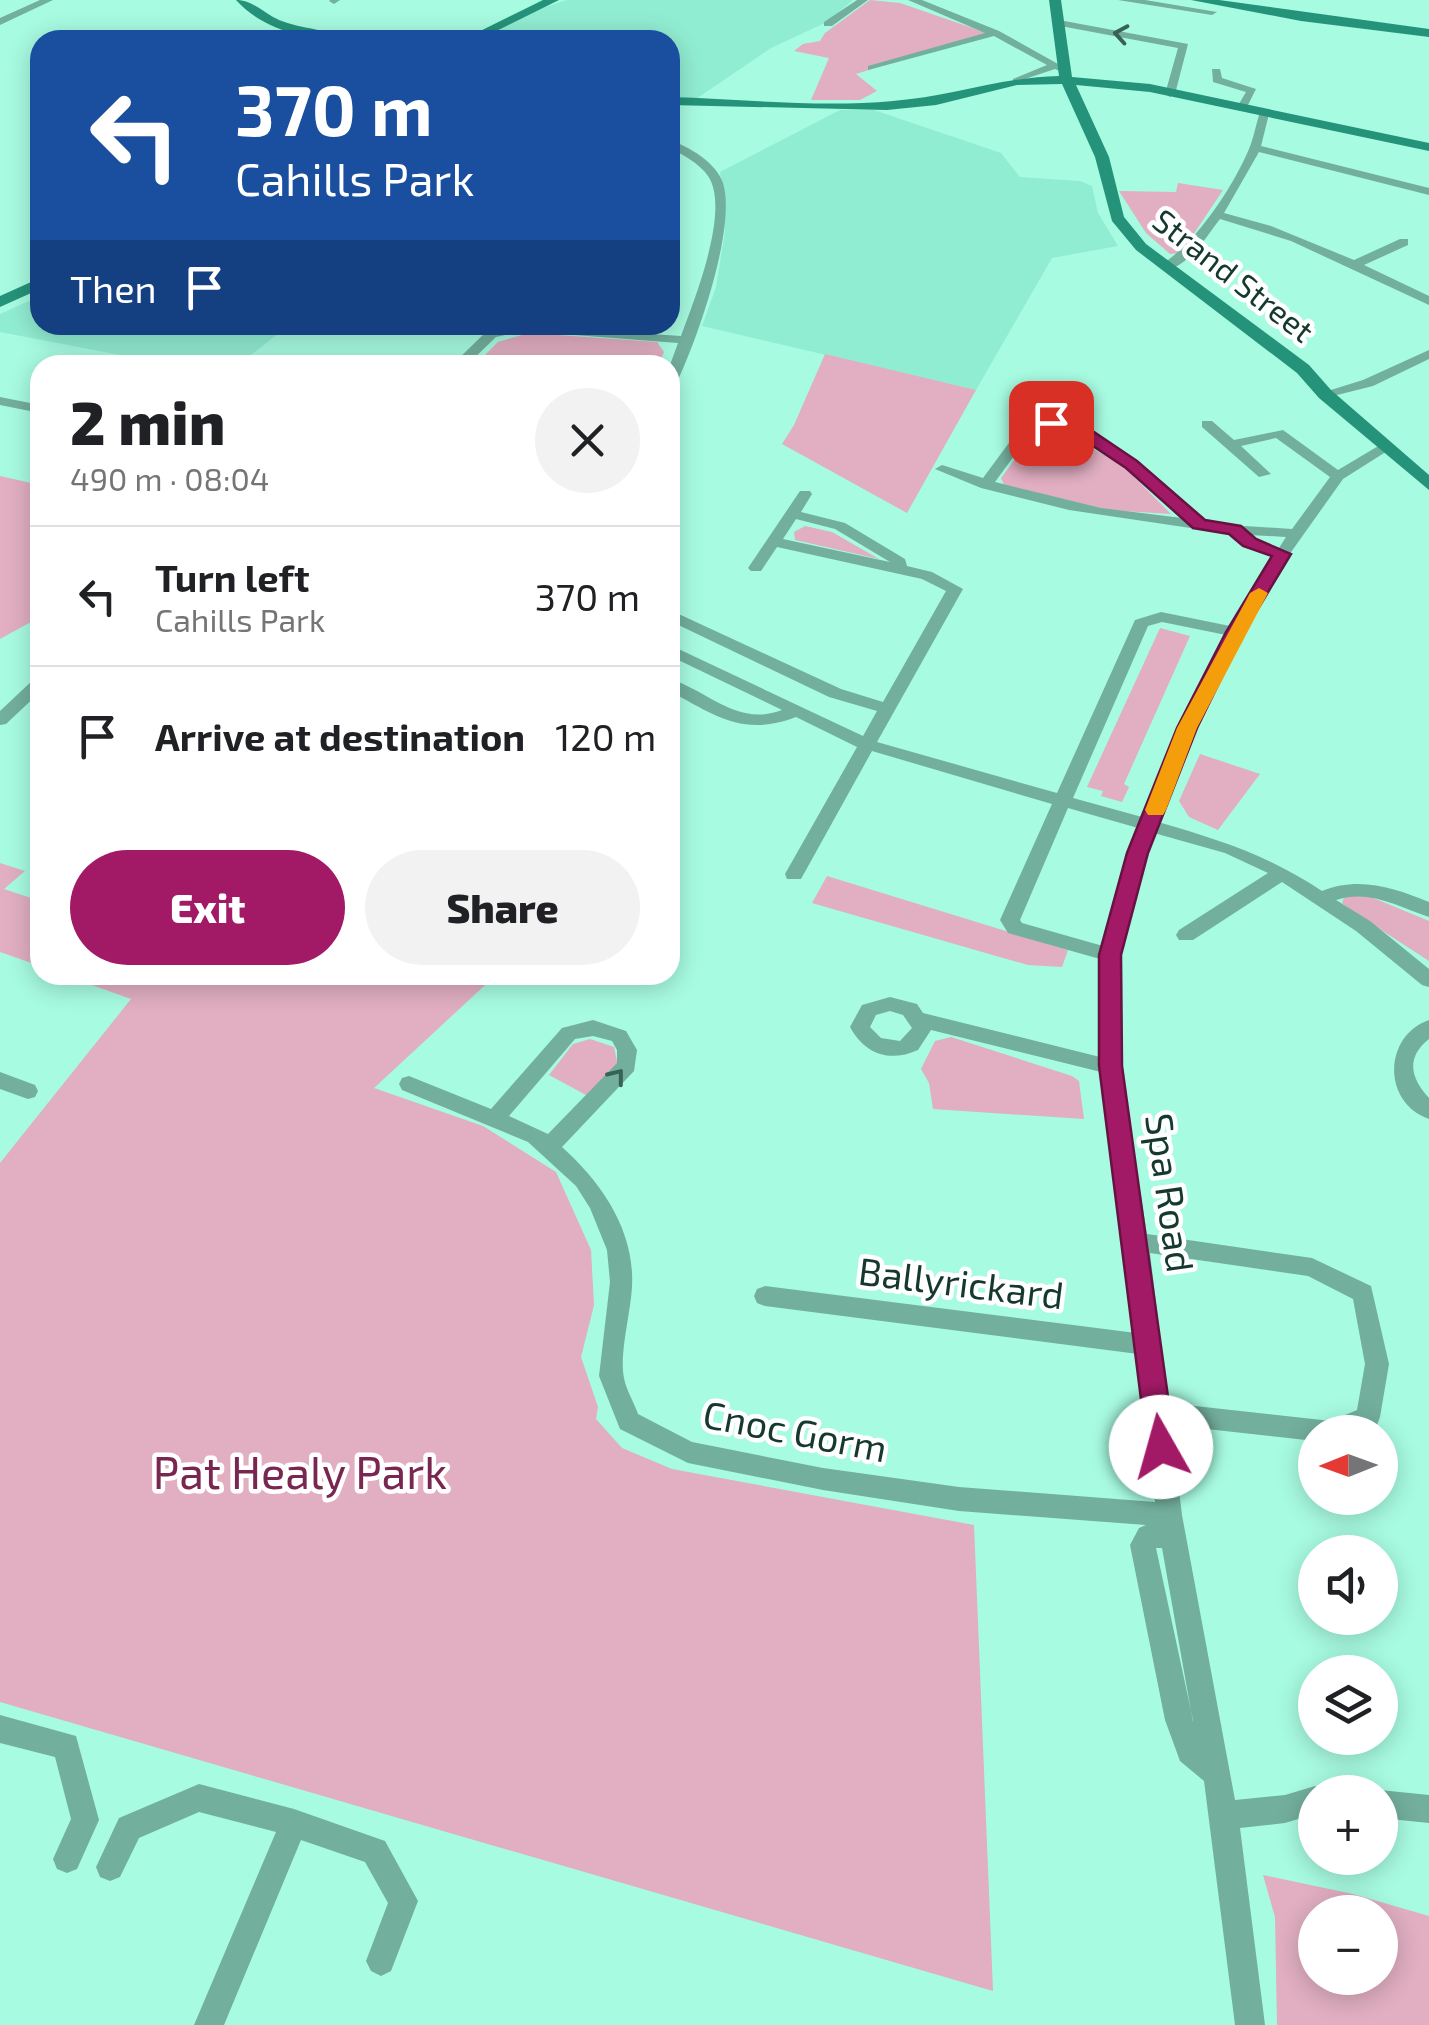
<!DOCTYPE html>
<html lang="en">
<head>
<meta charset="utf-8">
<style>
  body { margin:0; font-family:"Exo 2",sans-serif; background:#f2f2f2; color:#202124; height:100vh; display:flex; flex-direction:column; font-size:38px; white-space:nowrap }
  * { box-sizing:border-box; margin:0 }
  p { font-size:32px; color:#757577 }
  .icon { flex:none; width:55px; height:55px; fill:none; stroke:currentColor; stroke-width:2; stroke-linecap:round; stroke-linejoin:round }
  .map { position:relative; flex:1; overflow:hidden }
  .details { position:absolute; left:30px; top:355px; width:650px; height:630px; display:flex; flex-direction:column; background:#fff; border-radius:30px; box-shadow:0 5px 25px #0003 }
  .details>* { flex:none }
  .hud { position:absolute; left:30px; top:30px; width:650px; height:305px; border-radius:30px; box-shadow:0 5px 25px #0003; background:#1a4fa0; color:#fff; overflow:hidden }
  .needle { width:65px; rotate:269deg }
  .fabs { position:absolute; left:1298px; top:1415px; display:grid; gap:20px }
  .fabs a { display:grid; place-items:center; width:100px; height:100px; border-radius:50%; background:#fff; box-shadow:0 5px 25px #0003; font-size:50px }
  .pin { position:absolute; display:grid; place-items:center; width:85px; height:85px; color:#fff; margin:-42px; border-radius:20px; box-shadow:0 5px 15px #0006 }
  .me { position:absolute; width:110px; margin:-55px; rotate:353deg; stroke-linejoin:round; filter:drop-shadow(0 0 8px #0008) }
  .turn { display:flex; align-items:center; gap:35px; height:210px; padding:0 40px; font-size:45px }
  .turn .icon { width:130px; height:130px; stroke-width:2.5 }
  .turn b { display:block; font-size:70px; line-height:85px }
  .then { display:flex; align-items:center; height:95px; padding:0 40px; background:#0003; gap:20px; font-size:38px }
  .round { display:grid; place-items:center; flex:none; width:105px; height:105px; border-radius:52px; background:#f2f2f2 }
  .headline { display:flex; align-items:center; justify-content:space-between; height:170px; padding:0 40px }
  h1 { font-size:60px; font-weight:800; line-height:75px }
  .button { display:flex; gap:20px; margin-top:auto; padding:20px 40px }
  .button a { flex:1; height:115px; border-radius:60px; background:#a21a66; color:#fff; font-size:40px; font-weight:800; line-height:115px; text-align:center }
  .button a+a { background:#f2f2f2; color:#202124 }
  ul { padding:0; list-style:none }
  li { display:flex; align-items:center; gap:30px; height:140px; padding:0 40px; border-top:2px solid #e0e0e0 }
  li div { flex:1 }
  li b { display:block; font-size:38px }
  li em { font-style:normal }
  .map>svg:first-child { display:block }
  .built { fill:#91edd2 }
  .green { fill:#e1aec2; fill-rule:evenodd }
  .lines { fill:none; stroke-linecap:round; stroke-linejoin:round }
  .street { fill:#73af9d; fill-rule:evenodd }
  .secondary { fill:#259379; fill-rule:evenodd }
  .oneway { stroke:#376256 }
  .route { fill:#a21a66; stroke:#691142; stroke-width:2.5 }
  .slow { fill:#f59e0b }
  .labels { text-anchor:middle; stroke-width:9; stroke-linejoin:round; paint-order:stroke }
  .far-street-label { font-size:32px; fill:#16392f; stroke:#fff }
  .street-label { font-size:38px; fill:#16392f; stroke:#fff }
  .near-park-label { font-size:45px; fill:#792750; stroke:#fff }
</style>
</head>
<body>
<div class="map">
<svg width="1429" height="2025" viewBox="0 0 1429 2025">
  <rect width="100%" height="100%" fill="#a7fbe1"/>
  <!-- built -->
  <path class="built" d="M567 0H853L827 22 771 48 696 99 670 96V40H475L533 11Z
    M840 110H874L1001 153 1020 177 1080 181 1092 186 1098 213 1118 246 1052 258 976 390 702 326 716 287 725 231 720 172Z
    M40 296V325H289L238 365H172L0 332V314Z"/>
  <!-- green -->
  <path class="green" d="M870 0 900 3 987 33 856 74 877 91 860 100H811L829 58 794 51 803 44 820 41 825 33Z
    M1178 183 1223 190 1181 253 1170 254 1146 233 1119 191 1176 192Z
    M529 333 657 342 664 352 659 365H475L498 342Z
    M825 354 976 390 907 513 782 444 794 425Z
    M1057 429 1122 465 1171 514 1108 510 1004 485 1001 478 1032 436Z
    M0 476 40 485V617L0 639Z
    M805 526 832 532 879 559 795 540 794 532Z
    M1160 628 1190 636 1124 784 1129 787 1122 802 1101 796 1103 791 1087 787Z
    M1200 754 1260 774 1218 830 1189 817 1179 801Z
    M0 863 25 871 4 889 40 901V966L0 952Z
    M827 876 1068 950 1062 967 1028 965 812 903Z
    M1345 895 1371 897 1429 921V961L1352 911 1342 903Z
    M64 975H496L374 1088 483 1126 556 1172 591 1250 594 1305 581 1357 598 1407 596 1419 622 1448 672 1469 974 1525 993 1991 0 1702V1163L131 999Z
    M951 1037 1072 1076 1079 1081 1084 1119 933 1109 929 1083 921 1069 935 1041Z
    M590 1039 614 1047 618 1066 586 1095 549 1075 573 1044Z
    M1263 1875 1353 1894 1429 1916V2025H1277L1275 1917ZM1315 1912H1380V1978H1315Z"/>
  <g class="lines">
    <!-- street -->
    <path class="street" d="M40 0H53L0 25V18Z
      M340 0 334 4 329 1 330 0Z
      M857 0H868L832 26H824V22Z
      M908 0H922L999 31 1067 69 1062 72 1055 69 1013 83V79L1047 65 994 36 868 70V66L985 33Z
      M1118 0H1145L1217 12 1212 15Z
      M1059 20 1188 44 1175 94 1170 97 1165 94 1178 48 1055 25Z
      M1212 69H1220L1222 78 1256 89 1245 111 1236 109 1246 92 1213 82Z
      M1260 112 1269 114 1261 146 1429 188V195L1259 152 1224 213 1271 226 1354 260 1400 239H1408V245L1364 265 1429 296V305L1291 241 1220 219C1206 237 1187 270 1162 270V264C1196 243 1233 187 1249 149 1254 137 1256 124 1260 112Z
      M670 140C689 147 716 162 723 183 737 228 696 344 675 386L670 387V365L678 343 523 331 496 337 467 365H452L487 331 515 325 681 336C694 301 731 209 708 176 699 163 683 155 670 148Z
      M1429 350V359L1373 386 1325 398 1318 394 1363 380Z
      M0 397 40 405V413L0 405Z
      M1048 419 1075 423 1098 434 1202 519 1229 525 1292 529 1330 477 1276 438 1241 446 1271 474 1259 477 1202 427V421H1212L1234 440 1283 430 1338 470 1380 445 1392 448 1343 479 1289 555 1247 625 1196 728 1158 822C1220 840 1268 855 1322 891 1360 876 1394 888 1429 902V917C1398 907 1370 889 1336 900L1370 921 1429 969V987L1422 985 1356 931 1282 882 1193 940H1179L1176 935 1179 930 1268 873 1225 853 1154 833 1120 955V1067L1147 1234 1312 1258 1371 1286 1389 1364 1380 1417 1377 1425 1358 1432H1315V1441L1171 1425 1182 1515 1235 1800 1285 1795 1315 1786 1326 1792H1315V1814L1285 1823 1240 1828 1265 2025H1235L1204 1781 1180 1761 1165 1720 1130 1545 1139 1528 1146 1525 959 1511 823 1490 688 1463 620 1429 599 1376 610 1282 607 1250 590 1208 576 1186 528 1142 402 1090 399 1084 402 1078 409 1076 491 1109 562 1028 593 1020 626 1031 637 1050 634 1071 562 1147C601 1182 635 1230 632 1286 631 1312 619 1354 624 1378 626 1390 634 1402 638 1414L692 1442 823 1468 959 1487 1155 1502 1138 1354 765 1306 757 1303 754 1296 757 1289 765 1286 1136 1333 1101 1072 931 1030 918 1050C889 1063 865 1054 850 1027L862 1005 890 997 917 1004 923 1013 1100 1057V959L1008 933 1000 920 1052 804 872 751 801 879H787L785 874 857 747 796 717C744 737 715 716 670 691V679C709 691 737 727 782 710L670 656V645L863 736 877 711 829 697 670 621V610L841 689 883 702 946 591 922 579 777 547 761 571H751L748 568 800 491H810L812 494 801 512 845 523 905 559 907 566 932 572 963 589 877 742 1057 793 1135 620 1161 612 1230 626 1273 556 1244 545 1231 534 1069 510 981 488 935 469 942 465 983 478 1017 432ZM1050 427C1105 436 1141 486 1182 518L1101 508 995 482 1027 438ZM796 519 835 529 890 562 783 539ZM1250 535 1286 537 1279 548ZM1162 622 1226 635 1178 728 1142 817 1073 798 1148 626ZM1068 808 1138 828 1128 853 1103 946 1022 923 1020 920ZM890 1011 903 1015 912 1028 900 1041 881 1038 870 1027 876 1015ZM593 1036 612 1041 617 1050V1063L548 1134 509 1116 575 1039ZM1150 1253 1308 1276 1353 1299 1365 1364 1357 1410 1331 1421 1168 1403ZM1156 1548H1162L1193 1722V1720Z
      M40 678V692L6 724 0 725V711L34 679Z
      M1429 1020V1039C1406 1057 1410 1078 1429 1098V1119C1382 1103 1383 1036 1429 1020Z
      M0 1072 35 1085 38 1091 35 1097 28 1099 0 1089Z
      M0 1715 76 1736 99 1820 77 1869 67 1873 57 1869 53 1859 71 1819 55 1757 0 1743Z
      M199 1784 294 1809 385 1841 418 1901 391 1971 381 1976 371 1971 366 1961 388 1903 365 1862 301 1840 224 2025H194L276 1832 199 1812 139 1838 120 1877 110 1881 100 1877 96 1867 119 1818Z
      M1380 1790 1429 1795V1823L1380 1818V1792H1374Z"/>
    <!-- secondary -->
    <path class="secondary" d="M236 0C253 0 263 13 279 20 301 29 329 29 348 40 308 40 264 31 236 0Z
      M543 0H559L478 40H462Z
      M1049 0H1061L1072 77 1150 84 1429 143V151L1150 92 1076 85 1109 157 1124 217 1146 244 1309 365 1331 390 1429 475V490L1319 398 1297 373 1136 250 1112 221 1095 157 1062 84 1017 85 936 105 887 110 670 105V97C743 99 820 108 893 101 949 97 1002 77 1059 76Z
      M1191 0H1219L1429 29V37L1301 21Z
      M40 278V289L0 307V296Z"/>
  </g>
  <!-- one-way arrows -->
  <defs><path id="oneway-chevron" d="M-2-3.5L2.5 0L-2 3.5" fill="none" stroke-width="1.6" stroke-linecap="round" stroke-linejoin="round" transform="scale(2.5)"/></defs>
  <g class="oneway">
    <use href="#oneway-chevron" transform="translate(1121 34) rotate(-170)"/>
    <use href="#oneway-chevron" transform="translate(617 1076) rotate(-52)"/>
  </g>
  <!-- route -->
  <path class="route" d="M1051 418 1079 422 1137 461 1205 520 1241 526 1256 539 1291 554 1244 632 1197 728 1148 853 1121 955 1122 1066 1175 1447 1171 1456 1161 1460 1151 1456 1147 1447 1099 1066V955L1127 853 1177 728 1226 632 1272 556 1243 546 1229 534 1193 528 1126 468 1069 430 1046 426 1043 423Z"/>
  <!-- slow -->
  <path class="slow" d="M1259 588 1268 593 1197 728 1166 810 1163 815H1148L1145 810 1177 728 1250 593Z"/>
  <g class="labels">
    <!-- far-street labels -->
    <g class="far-street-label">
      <text transform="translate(1233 276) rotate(38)" y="11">Strand Street</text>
    </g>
    <!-- street labels -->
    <g class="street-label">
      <text transform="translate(1169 1193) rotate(82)" y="13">Spa Road</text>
      <text transform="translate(961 1284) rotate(7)" y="13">Ballyrickard</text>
      <text transform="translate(795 1432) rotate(11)" y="13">Cnoc Gorm</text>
    </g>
    <!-- near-park labels -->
    <g class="near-park-label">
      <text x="300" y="1489">Pat Healy Park</text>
    </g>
  </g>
</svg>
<div class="fabs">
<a><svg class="needle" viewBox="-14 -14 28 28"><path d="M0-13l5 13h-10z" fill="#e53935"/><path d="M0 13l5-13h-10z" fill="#757577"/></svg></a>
<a><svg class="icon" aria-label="sound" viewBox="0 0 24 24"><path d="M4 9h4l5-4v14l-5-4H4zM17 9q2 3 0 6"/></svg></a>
<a><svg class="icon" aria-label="layers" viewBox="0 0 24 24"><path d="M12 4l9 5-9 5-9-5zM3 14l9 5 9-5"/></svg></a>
<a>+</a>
<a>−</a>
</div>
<div class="pin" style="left:1051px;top:423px;background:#d93025"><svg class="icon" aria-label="arrive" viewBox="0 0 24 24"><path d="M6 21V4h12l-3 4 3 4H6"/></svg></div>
<svg class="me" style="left:1161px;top:1447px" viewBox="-20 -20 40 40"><circle r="19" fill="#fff"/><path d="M0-13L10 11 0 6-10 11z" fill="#a21a66"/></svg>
<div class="hud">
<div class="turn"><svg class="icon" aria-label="left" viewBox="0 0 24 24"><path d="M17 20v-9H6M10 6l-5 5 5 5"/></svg><div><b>370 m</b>Cahills Park</div></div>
<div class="then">Then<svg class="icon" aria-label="arrive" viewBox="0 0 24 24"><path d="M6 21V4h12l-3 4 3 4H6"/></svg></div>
</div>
<section class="details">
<div class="headline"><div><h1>2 min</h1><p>490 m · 08:04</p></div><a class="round"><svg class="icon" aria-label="close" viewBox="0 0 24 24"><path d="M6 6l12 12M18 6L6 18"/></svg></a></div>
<ul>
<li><svg class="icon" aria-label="left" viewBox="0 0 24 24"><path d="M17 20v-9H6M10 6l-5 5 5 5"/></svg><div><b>Turn left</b><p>Cahills Park</p></div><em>370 m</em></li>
<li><svg class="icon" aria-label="arrive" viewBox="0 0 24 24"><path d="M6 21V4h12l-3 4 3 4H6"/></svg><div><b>Arrive at destination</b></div><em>120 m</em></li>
</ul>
<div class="button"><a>Exit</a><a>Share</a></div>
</section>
</div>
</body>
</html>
